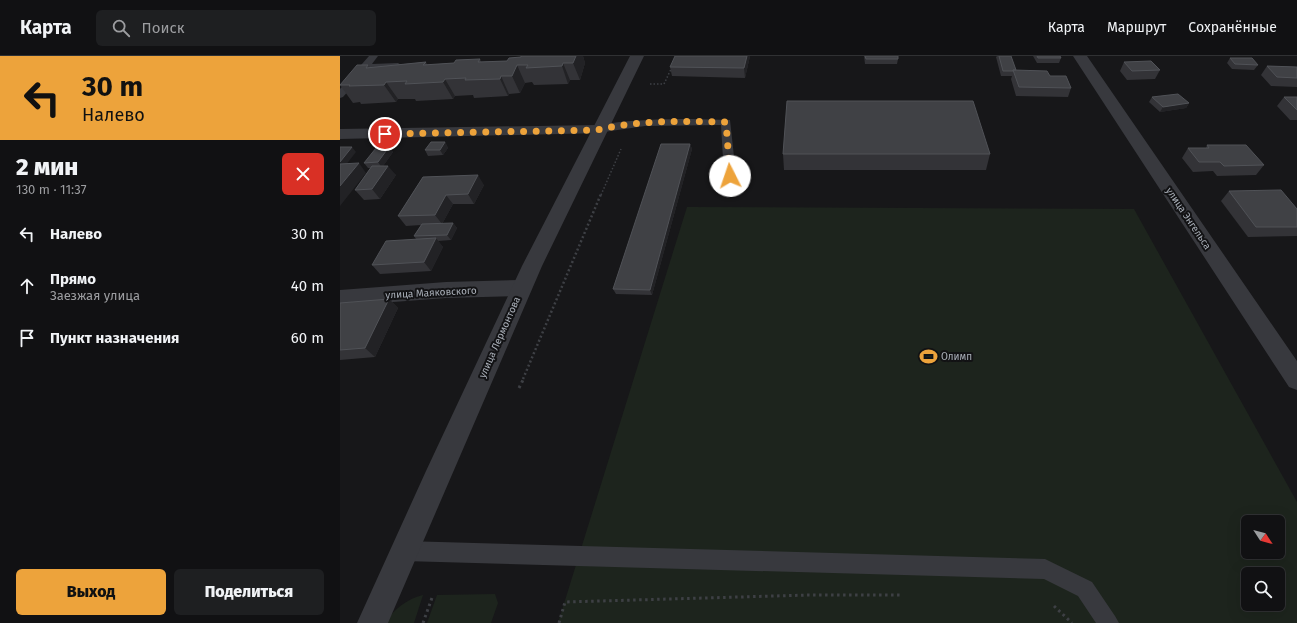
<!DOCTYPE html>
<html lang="ru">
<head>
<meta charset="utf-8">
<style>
  body { margin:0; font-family:"Fira Sans",sans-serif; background:#1e1f21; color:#f1f3f6; height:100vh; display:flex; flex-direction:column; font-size:15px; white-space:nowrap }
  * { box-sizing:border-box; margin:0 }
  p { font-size:13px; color:#9c9da0 }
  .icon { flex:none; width:22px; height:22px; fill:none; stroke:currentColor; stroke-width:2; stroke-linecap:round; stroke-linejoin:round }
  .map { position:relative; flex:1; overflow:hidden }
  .drawer { display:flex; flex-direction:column; background:#111113; width:340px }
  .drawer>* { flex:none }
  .guide { background:#eda33b; color:#111; overflow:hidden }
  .needle { width:26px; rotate:126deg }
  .buttons { position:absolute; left:901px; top:459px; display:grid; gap:8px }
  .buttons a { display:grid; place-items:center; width:44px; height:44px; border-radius:6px; background:#111113; box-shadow:0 4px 16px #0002,0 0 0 1px #303133; font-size:20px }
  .pin { position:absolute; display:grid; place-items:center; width:34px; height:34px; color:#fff; margin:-17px; border:2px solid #fff; border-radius:50%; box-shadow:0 1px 4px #0007 }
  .me { position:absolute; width:44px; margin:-22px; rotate:356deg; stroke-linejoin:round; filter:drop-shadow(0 0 3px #0008) }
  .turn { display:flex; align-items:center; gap:14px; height:84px; padding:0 16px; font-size:18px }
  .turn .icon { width:52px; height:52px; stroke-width:2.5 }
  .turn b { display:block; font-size:28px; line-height:34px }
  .round { display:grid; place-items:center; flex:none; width:42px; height:42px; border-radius:6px; background:#1e1f21 }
  .summary { display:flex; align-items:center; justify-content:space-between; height:68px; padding:0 16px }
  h1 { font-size:24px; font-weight:800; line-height:30px }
  .action { display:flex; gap:8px; margin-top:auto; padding:8px 16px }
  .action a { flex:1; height:46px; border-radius:6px; background:#eda33b; color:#111; font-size:16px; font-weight:800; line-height:46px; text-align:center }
  .action a+a { background:#1e1f21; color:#f1f3f6 }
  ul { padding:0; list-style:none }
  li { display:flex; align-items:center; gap:12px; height:52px; padding:0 16px }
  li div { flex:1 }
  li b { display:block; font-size:15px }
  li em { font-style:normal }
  header { display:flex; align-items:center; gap:24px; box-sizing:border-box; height:56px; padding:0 20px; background:#111113; border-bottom:1px solid #303133 }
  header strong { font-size:19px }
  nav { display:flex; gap:22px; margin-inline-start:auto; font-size:14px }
  .search { width:280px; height:36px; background:#1e1f21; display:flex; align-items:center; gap:10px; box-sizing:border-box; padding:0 14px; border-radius:6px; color:#9c9da0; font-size:15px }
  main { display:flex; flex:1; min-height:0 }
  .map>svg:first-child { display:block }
  .green { fill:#1d241d; fill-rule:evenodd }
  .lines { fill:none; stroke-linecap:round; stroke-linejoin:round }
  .path-far2 { stroke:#3e4045; stroke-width:1.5; stroke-dasharray:1.5 2; stroke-linecap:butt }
  .path-far1 { stroke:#3e4045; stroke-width:2.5; stroke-dasharray:2 2.5; stroke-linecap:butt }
  .path { stroke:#3e4045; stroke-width:3; stroke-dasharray:2.5 3.5; stroke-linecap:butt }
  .service { fill:#38393e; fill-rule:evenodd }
  .minor { fill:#38393e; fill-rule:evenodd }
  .tertiary { fill:#38393e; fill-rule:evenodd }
  .wall { fill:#333337 }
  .shaded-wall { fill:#222225 }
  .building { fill:#404145; stroke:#505257 }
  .route { stroke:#eda33b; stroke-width:7; stroke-dasharray:0 12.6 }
  .labels { text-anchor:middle; stroke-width:4; stroke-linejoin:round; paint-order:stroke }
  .street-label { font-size:10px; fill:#a9afb8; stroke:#121214 }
  .poi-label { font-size:10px; fill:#a9afb8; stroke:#121214; text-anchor:start }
</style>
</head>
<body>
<header>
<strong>Карта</strong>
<div class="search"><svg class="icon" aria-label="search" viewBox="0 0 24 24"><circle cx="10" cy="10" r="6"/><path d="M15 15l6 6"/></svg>Поиск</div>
<nav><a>Карта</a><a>Маршрут</a><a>Сохранённые</a></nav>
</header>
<main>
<section class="drawer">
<div class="guide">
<div class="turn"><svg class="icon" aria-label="left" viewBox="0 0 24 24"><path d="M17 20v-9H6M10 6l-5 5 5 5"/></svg><div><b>30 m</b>Налево</div></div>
</div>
<div class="summary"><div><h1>2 мин</h1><p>130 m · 11:37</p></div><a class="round" style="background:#d93025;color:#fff"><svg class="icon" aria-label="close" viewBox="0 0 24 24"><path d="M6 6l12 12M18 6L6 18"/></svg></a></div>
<ul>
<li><svg class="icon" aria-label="left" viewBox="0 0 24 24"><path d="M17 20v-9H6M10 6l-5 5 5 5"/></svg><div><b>Налево</b></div><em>30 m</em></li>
<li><svg class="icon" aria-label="ahead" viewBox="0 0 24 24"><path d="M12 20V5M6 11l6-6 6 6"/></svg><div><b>Прямо</b><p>Заезжая улица</p></div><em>40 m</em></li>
<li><svg class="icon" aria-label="arrive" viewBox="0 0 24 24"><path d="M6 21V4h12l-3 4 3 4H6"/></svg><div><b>Пункт назначения</b></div><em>60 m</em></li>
</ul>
<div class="action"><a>Выход</a><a>Поделиться</a></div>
</section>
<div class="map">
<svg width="957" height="567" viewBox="0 0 957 567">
  <rect width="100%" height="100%" fill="#171719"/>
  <!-- green -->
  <path class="green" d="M347 151 794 153 957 446V567H218ZM908 466H938V496H908ZM908 518H938V548H908Z
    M155 538 158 547 151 567H87L97 539Z
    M83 539 74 567H45C54 553 67 543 83 539Z"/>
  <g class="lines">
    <!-- path-far2 -->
    <path class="path-far2" d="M310 28H324L332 11
      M261 139 281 93"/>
    <!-- path-far1 -->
    <path class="path-far1" d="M183 323 261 138"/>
    <!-- path -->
    <path class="path" d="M179 332 184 322
      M714 550 732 567
      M83 567 93 539
      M219 567 225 546 469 539H560"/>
    <!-- service -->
    <path class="service" d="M29 0H38L32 8 58 7 63 10 58 13 27 14 3 41 0 42V33Z
      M353 63 390 64 396 119 409 130 407 133H399L384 120 381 69 305 70 257 77 252 74C261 63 337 63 353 63Z
      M64 485 705 503 752 526 775 560 779 567H756L738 540 704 523 64 505 57 502 54 495 57 488Z"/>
    <!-- minor -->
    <path class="minor" d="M733 0H747L957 305V334L949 331Z
      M257 69 262 71 265 74 262 77 0 83V73Z
      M181 224 188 227 191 232 188 237 181 240 106 242 0 250V234L106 226Z"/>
    <!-- tertiary -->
    <path class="tertiary" d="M290 0H304L202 210 48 567H17L86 415 182 210Z"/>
  </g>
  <!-- wall -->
  <path class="wall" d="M181 0H243L245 7 240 24H230L228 28 194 29 192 26 185 27 180 37 169 38 168 40 134 42 133 39 115 40 113 43 76 45 75 43H58L56 46 21 48 20 46 13 47 0 29 28 9 30 11 86 6 87 9 114 7 140 3 141 6 167 5 181 1Z
    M410 0 405 22 332 20 330 11Z
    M524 0H558V3L557 8H525Z
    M657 0H671L676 14 710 20 731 32 728 41 676 40 671 23 672 20H661L656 1Z
    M693 0H720L721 2 719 7H697Z
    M890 2 918 9 914 14 892 13 887 7Z
    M784 6 820 14 815 23 787 24 780 15Z
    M927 10 957 11V31L931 30 921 19Z
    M812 41 849 47 846 52 820 56 809 46Z
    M944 41H957V64H950L937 50Z
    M105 86 108 92 103 99 88 100 85 94Z
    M350 88 352 93 312 239 276 238 273 233Z
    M867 89 924 109 916 119 877 120 873 115 853 116 842 102 848 92H866Z
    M49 91 53 96 43 110 56 119 40 143 24 144 15 134 31 112H28L24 107Z
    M443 98H650L646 114H444Z
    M83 121 144 129 134 148H113L102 168 113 167 117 172 111 184 98 185 103 191 91 215 40 218 32 209 76 183 74 180 81 169 66 170 58 160Z
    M889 135 957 153V180L908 181 881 145Z
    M49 243 58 252 35 301 0 304V247Z"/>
  <!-- shaded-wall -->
  <path class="shaded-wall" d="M236 0H243L245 7 240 24 233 7Z
    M407 0H410L405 22 404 12Z
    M223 7 230 24 228 28 222 10Z
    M177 9 185 27 180 37 172 20Z
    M161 20 169 38 168 40 160 23Z
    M105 23 115 40 113 43 103 26Z
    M46 26 58 43 56 46 44 29Z
    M849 47 846 52 820 56 823 51Z
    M105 86 108 92 103 99 100 94Z
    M350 88 352 93 312 239 310 234Z
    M12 91 16 96 2 114 0 112V106Z
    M49 91 53 96 42 112 38 106Z
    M19 107 26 117 0 150V130Z
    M48 110 56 119 40 143 32 133Z
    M138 119 144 129 134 148 128 138Z
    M106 139 113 148 102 168 95 159Z
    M113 167 117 172 111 184 107 179Z
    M96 182 103 191 91 215 84 206Z
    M49 243 58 252 35 301 25 292Z"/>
  <!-- building -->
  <path class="building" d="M181 0H236L233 7H223L222 10 186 12 188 9H177L172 20H161L160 23 125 24 126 22 105 23 103 26 65 28 67 25 46 26 44 29 9 30 10 29H0L17 9H28L26 12 86 6 83 9 114 7 116 4 140 3 138 6 167 5 169 2 181 1Z
    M335 0H407L404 12 330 11Z
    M525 0H558V3H526Z
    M659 0H671L676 14H673V15H663Z
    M697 0H720L721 2H698Z
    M890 2H912L918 9 895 8Z
    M811 5 820 14 792 15 784 6Z
    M927 10 957 11V22L937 21Z
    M673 14 707 15 710 20H726L731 32 679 31Z
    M838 38 849 47 823 51 812 41Z
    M944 41H957V54Z
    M447 45H633L650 98H443Z
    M91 86H105L100 94H85Z
    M321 88H350L310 234 273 233Z
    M867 89H906L924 109 884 110 880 106H859L848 92H869Z
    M0 91H12L0 106Z
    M49 91 38 106 24 107 36 92Z
    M19 107 0 130V108Z
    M32 110H48L32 133 15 134Z
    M138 119 128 138 106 139 95 159 58 160 83 121Z
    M941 134 957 153V171H916L889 135Z
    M113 167 107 179 74 180 82 168Z
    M96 182 84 206 32 209 46 185Z
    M49 243 25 292 0 294V247Z"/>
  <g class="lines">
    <!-- route -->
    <path class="route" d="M45 78 257 74C300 64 342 65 386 66L390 120"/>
  </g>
  <!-- icons -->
  <defs>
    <symbol id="stadium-bare" viewBox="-9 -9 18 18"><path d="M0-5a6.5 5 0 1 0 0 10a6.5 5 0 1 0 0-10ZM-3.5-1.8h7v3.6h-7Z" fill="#eda33b" stroke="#121214" stroke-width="2.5" paint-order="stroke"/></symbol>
  </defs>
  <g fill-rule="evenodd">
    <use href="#stadium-bare" x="576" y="288" width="25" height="25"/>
  </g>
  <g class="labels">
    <!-- street labels -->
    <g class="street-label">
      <text transform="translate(849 162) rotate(56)" y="4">улица Энгельса</text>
      <text transform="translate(91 236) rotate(-3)" y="4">улица Маяковского</text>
      <text transform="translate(159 281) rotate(-66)" y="4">улица Лермонтова</text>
    </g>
    <!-- poi labels -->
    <g class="poi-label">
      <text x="601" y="304">Олимп</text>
    </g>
  </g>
</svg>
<div class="buttons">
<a><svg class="needle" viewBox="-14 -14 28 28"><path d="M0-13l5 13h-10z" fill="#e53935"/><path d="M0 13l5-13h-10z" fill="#9c9da0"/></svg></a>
<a><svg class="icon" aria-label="search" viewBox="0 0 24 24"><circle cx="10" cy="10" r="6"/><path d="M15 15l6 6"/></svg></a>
</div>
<div class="pin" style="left:45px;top:78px;background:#d93025"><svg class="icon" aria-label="arrive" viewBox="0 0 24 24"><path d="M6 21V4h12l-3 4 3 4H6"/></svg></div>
<svg class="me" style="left:390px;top:120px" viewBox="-20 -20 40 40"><circle r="19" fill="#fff"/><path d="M0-13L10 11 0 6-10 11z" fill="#eda33b"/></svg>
</div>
</main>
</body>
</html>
